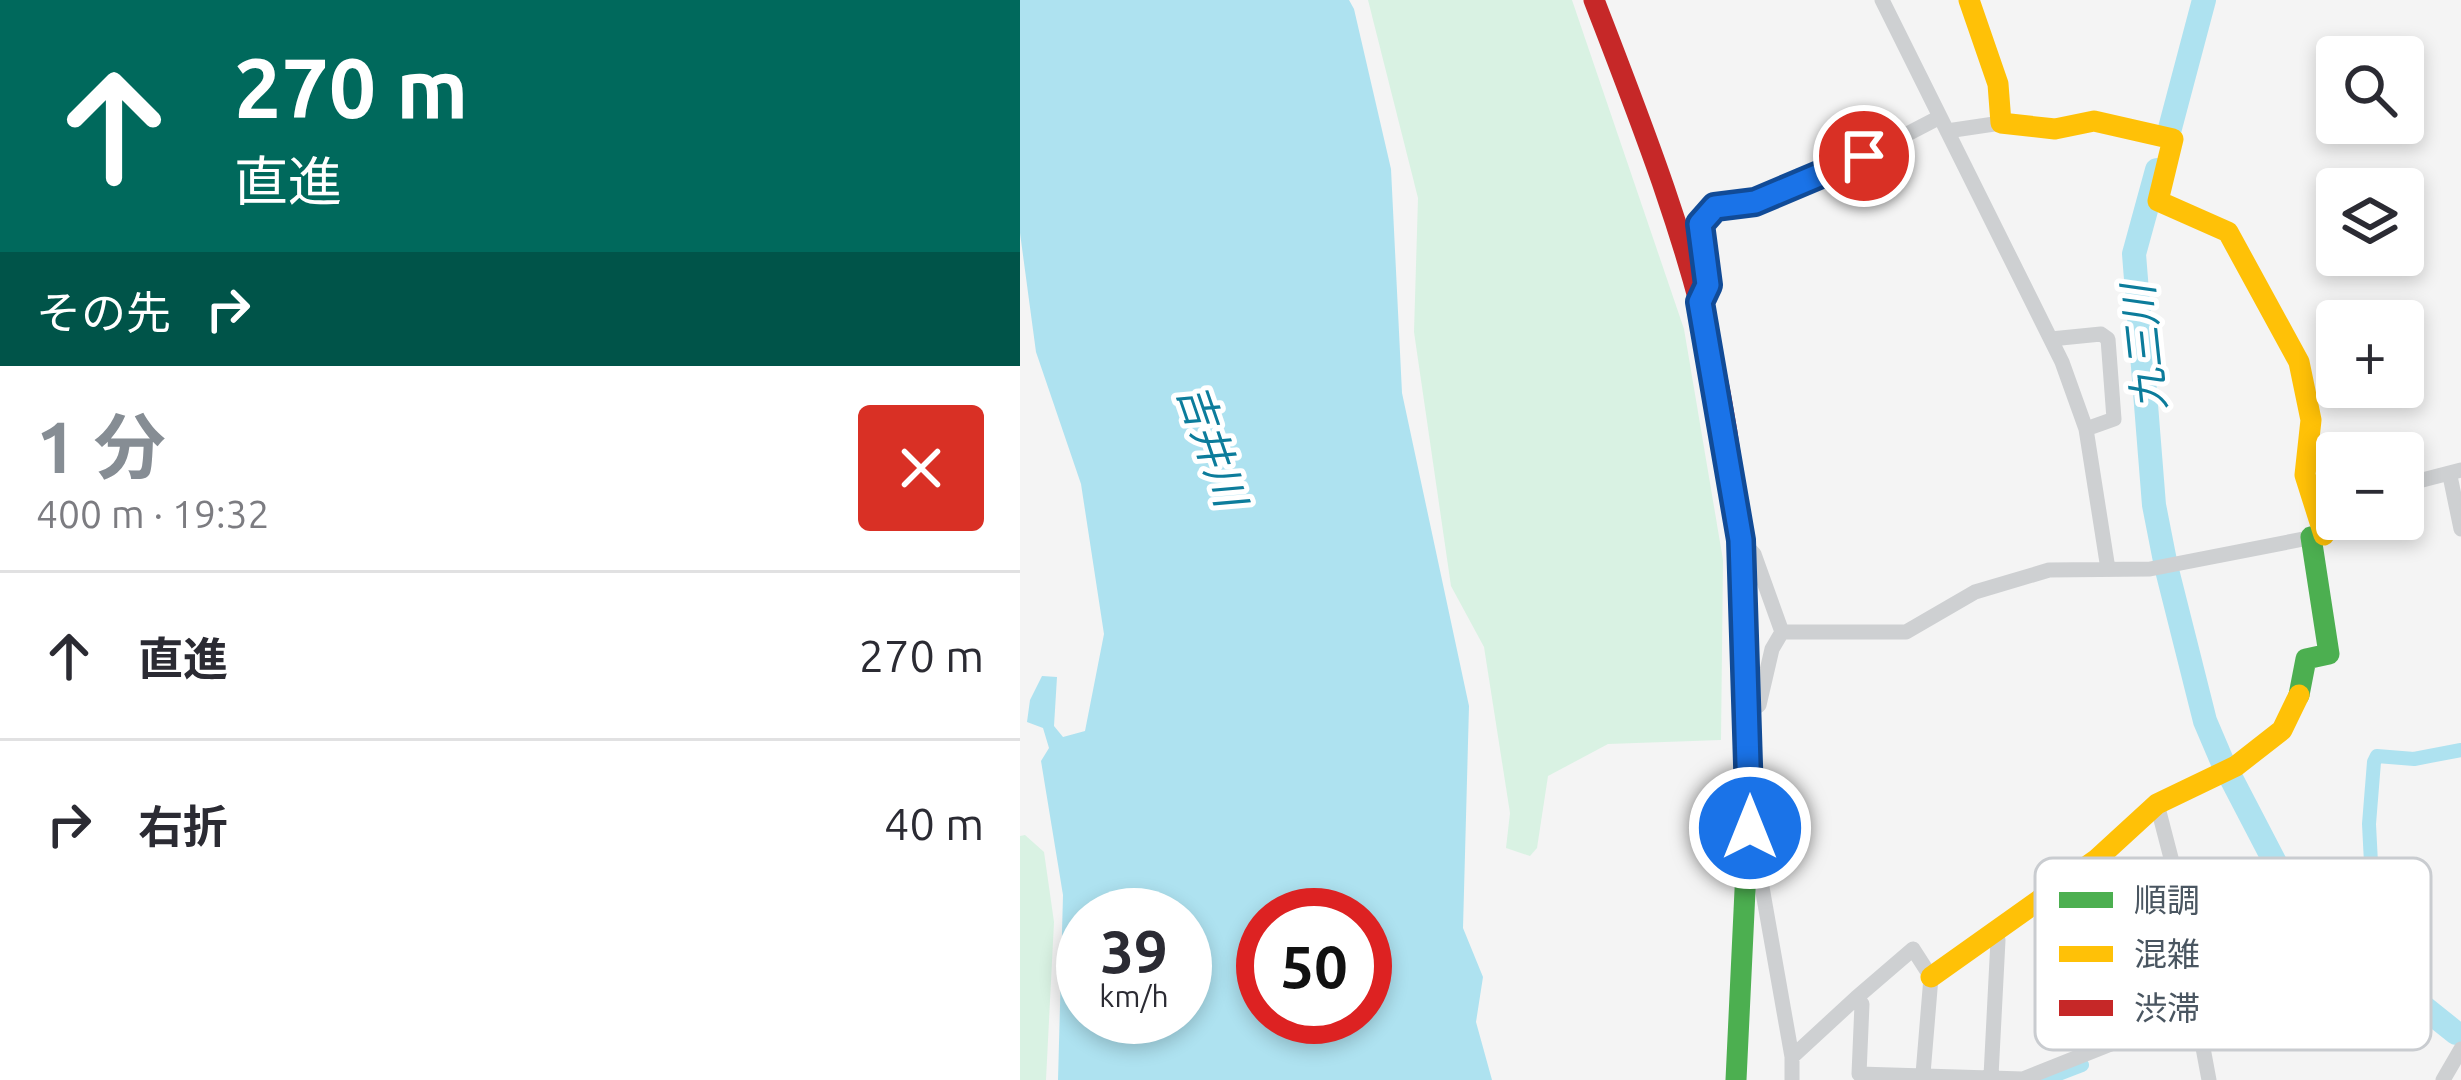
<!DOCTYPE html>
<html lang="ja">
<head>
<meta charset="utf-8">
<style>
  body { margin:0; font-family:Ubuntu,"Noto Sans JP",sans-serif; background:#f7f7f7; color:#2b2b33; height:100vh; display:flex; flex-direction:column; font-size:45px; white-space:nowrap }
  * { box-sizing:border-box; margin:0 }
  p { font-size:39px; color:#7c7c81 }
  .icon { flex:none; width:66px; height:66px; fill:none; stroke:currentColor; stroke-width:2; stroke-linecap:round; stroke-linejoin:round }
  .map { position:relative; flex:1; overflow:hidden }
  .sheet { display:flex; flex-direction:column; background:#fff; width:1020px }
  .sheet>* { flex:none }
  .top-card { background:#00695c; color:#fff; overflow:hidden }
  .tools { position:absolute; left:1296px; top:36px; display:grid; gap:24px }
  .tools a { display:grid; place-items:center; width:108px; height:108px; border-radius:12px; background:#fff; box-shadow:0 6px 18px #0003; font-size:60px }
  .speed { position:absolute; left:36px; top:888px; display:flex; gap:24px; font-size:60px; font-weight:700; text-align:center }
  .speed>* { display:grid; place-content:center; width:156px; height:156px; border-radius:50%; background:#fff; box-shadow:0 6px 18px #0003; line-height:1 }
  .speed small { font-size:30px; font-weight:400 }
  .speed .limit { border:18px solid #d22; background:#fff; color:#111 }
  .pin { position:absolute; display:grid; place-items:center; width:102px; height:102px; color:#fff; margin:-51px; border:6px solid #fff; border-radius:50%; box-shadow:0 3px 12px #0007 }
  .me { position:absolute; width:132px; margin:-66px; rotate:0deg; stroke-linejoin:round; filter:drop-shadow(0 0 9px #0008) }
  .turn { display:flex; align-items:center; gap:42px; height:252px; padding:0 36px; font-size:54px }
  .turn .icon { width:156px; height:156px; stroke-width:2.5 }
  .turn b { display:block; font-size:84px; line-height:102px }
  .then { display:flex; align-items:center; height:114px; padding:0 36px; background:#0003; gap:24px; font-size:45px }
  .round { display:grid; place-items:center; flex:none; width:126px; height:126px; border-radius:12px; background:#f7f7f7 }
  .overview { display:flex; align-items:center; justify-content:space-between; height:204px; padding:0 36px }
  h1 { font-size:72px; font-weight:700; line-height:90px; color:#868d94 }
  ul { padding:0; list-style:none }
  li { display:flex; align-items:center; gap:36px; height:168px; padding:0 36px; border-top:3px solid #e1e1e2 }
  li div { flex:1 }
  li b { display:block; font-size:45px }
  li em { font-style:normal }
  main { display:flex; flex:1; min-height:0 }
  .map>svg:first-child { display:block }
  .green { fill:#d9f2e3 }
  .water { fill:#aee2f0; fill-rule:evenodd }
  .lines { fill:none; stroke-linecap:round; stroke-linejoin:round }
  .canal { stroke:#aee2f0; stroke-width:14 }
  .river { stroke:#aee2f0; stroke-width:24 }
  .street { stroke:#ced0d2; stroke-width:15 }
  .fast { stroke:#4caf50; stroke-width:21 }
  .slow { stroke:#ffc107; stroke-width:21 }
  .jam { stroke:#c62828; stroke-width:21 }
  .route-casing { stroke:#114b97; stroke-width:30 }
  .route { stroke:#1a73e8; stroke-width:21 }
  .labels { text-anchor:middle; stroke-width:10; stroke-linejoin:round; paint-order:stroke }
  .water-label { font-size:42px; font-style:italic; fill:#0c7c9b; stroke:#fff }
  .key { fill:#fff; stroke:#c9ccd0; stroke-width:3 }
  .key-label { font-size:33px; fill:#4a5661 }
</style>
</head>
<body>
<main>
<section class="sheet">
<div class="top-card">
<div class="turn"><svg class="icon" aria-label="ahead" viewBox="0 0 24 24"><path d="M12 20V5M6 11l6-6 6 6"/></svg><div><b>270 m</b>直進</div></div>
<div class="then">その先<svg class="icon" aria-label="right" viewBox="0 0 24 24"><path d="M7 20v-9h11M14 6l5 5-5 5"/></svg></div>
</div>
<div class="overview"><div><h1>1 分</h1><p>400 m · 19:32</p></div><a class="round" style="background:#d93025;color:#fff"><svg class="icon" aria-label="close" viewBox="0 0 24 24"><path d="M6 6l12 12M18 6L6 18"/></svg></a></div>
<ul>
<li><svg class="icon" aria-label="ahead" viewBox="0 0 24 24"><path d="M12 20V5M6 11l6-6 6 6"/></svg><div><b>直進</b></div><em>270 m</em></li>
<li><svg class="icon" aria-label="right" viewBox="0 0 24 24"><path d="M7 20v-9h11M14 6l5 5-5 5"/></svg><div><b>右折</b></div><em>40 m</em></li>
</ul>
</section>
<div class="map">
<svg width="1441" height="1080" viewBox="0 0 1441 1080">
  <rect width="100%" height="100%" fill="#f4f4f4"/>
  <!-- green -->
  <path class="green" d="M348 0H552L664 329 703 560 701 740 588 744 528 776 517 848 510 856 486 848 490 813 464 647 431 586 394 332 398 198Z
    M5 835 24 852 34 922 26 1080H0V836Z"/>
  <!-- water -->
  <path class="water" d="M0 0H329L334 9 371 169 382 393 449 706 443 928 463 977 456 1022 472 1080H38L43 895 21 761 29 748 23 728 7 722 10 700 22 676 37 677 34 726 43 737 65 731 84 634 61 484 16 352 0 233ZM63 915H165V1017H63ZM243 915H345V1017H243Z"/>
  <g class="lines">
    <!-- canal -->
    <path class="canal" d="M1185 1008 1355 941 1349 824 1354 762 1357 756 1394 759 1441 750
      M1023 1080 1062 1065"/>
    <!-- river -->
    <path class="river" d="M1149 132 1184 0
      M1137 170 1114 254 1134 505 1145 561
      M1147 570 1185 721 1205 768
      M1210 776 1274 899 1328 946
      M1341 957 1436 1033"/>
    <!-- street -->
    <path class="street" d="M862 0 1042 362 1066 429 1088 569
      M927 131 981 123
      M680 302C695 272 670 242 685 214 703 202 720 206 739 200 802 180 862 147 920 117
      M1031 339 1081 334 1088 339 1094 419 1066 429
      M1430 476 1441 529
      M1383 485 1441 470
      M721 540 734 554 762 632
      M762 632H886L955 592 1029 570 1130 569 1304 535 1333 519
      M729 712 739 705 752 649 762 632
      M1137 804 1151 858 1169 1011
      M730 861 742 887 772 1057V1080
      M836 998 893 949 911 977 903 1074
      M772 1057 836 998 842 1004 839 1074 1003 1079 1176 1010 1189 1080
      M971 1076 978 940 973 930
      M1423 1080 1441 1049"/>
    <!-- fast -->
    <path class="fast" d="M1279 695 1286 659 1309 654 1291 537
      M716 1080 729 806"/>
    <!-- slow -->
    <path class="slow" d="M949 0 978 84 981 123 1035 129 1074 121 1153 139 1138 201 1208 232 1279 362 1291 420 1285 475 1304 535
      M911 977 1077 859 1137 804 1216 766 1262 730 1279 695"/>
    <!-- jam -->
    <path class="jam" d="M574 0C619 117 666 235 693 358 725 504 730 656 729 806"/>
  </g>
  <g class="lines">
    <defs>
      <path id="route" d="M730 828 721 540 680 302 688 285 680 224 695 207 735 202 844 156"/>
    </defs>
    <!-- route casing -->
    <use href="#route" class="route-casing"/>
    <!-- route -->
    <use href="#route" class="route"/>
  </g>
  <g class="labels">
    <!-- water labels -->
    <g class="water-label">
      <text transform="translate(1124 348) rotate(-96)" y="15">九三川</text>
      <text transform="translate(192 445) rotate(71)" y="15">吉井川</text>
    </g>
  </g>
  <!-- legend -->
  <rect x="1015" y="858" width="396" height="192" rx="18" class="key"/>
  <rect x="1039" y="892" width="54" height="16" fill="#4caf50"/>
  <rect x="1039" y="946" width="54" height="16" fill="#ffc107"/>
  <rect x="1039" y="1000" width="54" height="16" fill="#c62828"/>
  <g class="key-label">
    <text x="1114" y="912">順調</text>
    <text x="1114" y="966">混雑</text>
    <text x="1114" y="1020">渋滞</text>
  </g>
</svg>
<div class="tools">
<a><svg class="icon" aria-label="search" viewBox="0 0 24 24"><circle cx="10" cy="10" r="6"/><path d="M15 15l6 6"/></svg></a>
<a><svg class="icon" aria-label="layers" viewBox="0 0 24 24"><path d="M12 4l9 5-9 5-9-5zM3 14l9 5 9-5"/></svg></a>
<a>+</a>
<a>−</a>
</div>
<div class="speed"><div>39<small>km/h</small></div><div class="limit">50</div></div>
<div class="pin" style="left:844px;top:156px;background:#d93025"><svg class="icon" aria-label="arrive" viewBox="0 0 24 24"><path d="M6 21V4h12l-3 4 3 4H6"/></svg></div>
<svg class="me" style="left:730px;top:828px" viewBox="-20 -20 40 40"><circle r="17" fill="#1a73e8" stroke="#fff" stroke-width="3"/><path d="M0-11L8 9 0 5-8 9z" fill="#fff"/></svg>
</div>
</main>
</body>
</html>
